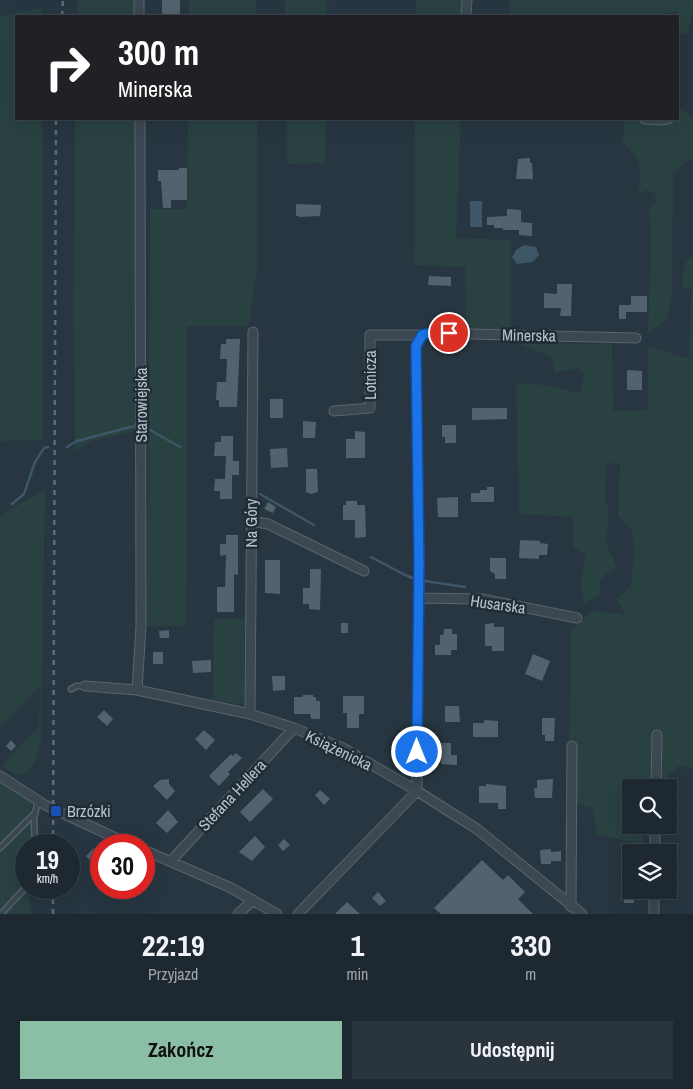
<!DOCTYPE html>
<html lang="pl">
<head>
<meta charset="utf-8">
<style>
  body { margin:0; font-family:"Archivo Narrow",sans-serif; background:#2a343d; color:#f1f3f6; height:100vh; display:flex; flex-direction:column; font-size:19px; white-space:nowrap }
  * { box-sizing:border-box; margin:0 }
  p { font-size:16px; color:#a0a6ab }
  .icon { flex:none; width:28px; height:28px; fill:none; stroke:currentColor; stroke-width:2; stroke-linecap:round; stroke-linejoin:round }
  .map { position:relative; height:914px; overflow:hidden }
  .sheet { display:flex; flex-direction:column; background:#1d2831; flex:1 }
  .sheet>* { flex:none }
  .hud { position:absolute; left:15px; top:15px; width:664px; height:105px; border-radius:0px; box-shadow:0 5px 20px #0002,0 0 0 1px #3b444d; background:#202124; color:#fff; overflow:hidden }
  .tools { position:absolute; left:622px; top:779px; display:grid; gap:10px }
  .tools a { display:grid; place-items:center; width:55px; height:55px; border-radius:0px; background:#1d2831; box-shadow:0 5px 20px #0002,0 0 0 1px #3b444d; font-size:25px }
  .speed { position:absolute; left:15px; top:834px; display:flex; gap:10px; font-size:25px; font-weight:700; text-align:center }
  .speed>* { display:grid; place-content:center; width:65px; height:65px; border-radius:50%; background:#1d2831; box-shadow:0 5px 20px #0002,0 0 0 1px #3b444d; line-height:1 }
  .speed small { font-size:12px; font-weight:400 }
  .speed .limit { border:8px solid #d22; background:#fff; color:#111 }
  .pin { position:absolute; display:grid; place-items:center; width:42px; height:42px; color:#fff; margin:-21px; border:2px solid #fff; border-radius:50%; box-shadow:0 1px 5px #0007 }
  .me { position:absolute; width:55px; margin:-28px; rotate:0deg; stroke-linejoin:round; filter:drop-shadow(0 0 4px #0008) }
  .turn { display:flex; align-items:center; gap:18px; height:105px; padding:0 20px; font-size:22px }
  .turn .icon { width:65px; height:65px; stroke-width:2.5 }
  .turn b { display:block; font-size:35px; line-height:42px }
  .eta { display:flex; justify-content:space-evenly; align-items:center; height:85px; text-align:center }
  .eta b { font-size:30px; font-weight:800; line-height:35px }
  .button { display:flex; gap:10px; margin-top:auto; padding:10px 20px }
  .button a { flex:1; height:58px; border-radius:0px; background:#8abfa5; color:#111; font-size:20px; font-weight:800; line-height:58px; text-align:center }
  .button a+a { background:#2a343d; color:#f1f3f6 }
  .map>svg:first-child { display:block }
  .green { fill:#294241 }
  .water { fill:#3d5769 }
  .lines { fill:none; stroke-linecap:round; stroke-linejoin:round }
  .stream { stroke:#3d5769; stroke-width:2.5 }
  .building { fill:#52636e }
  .service-casing { stroke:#59656e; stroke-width:7 }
  .minor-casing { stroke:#59656e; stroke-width:11 }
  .service { stroke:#3b4751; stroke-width:4.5 }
  .minor { stroke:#3b4751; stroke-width:9 }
  .rail { stroke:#5d6c78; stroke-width:2.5; stroke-dasharray:5 5; stroke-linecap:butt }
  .route-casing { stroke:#114b97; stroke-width:12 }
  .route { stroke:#1a73e8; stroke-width:9 }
  .transit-dot { fill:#1a4fb4; stroke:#202c36; stroke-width:2 }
  .labels { text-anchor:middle; stroke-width:5; stroke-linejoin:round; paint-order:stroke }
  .street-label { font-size:16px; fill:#b8c2cb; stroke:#202c36 }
  .poi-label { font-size:16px; fill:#b8c2cb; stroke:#202c36; text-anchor:start }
</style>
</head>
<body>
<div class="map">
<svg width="693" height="914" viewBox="0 0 693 914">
  <rect width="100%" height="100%" fill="#273641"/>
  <!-- green -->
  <path class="green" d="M78 0H136V16H77Z
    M189 0H256V16H189Z
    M285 0H342L326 1V16H285Z
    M416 0H462V16H416Z
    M510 0H693V11L687 34H678L676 11 664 14 667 16H505L510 10Z
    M42 8V16H16V119H42V440L0 441V16Z
    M678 106 693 118V159L685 162 673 173 672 297 667 319 648 334 651 230 648 212 656 201 655 193 647 190 637 195C643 172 642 159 623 143L624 122 608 121 607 119H678Z
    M75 119H137C138 223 135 327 137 431L91 441 75 451 73 310Z
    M188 119H257V267L249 326H187L186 626H147L150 209H187Z
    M286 119H326V163L287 164Z
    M415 119H461L456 238 511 240V330L466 331 465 267 414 265Z
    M693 255V769L680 765 667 777 666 787 631 788V825H642L643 844 597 835 592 808 568 801 571 630 593 611 626 615 616 599 631 586 634 552 632 530 618 516 620 464 607 463 605 497 609 513 606 542 617 568 604 575 599 582 602 594 584 603 580 584 586 554 573 548V517L519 514 516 383 546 385 579 393 585 374 577 368 554 373 552 357 519 344H612L613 411 648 410V346L689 359 691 289 683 288C683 275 681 263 693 255Z
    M45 489 41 741 35 761 28 773 16 775 2 766 39 726 40 687 0 728V516Z
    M214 619H245L244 702 238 704 213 700Z
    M0 783 6 784 31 800 33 845H26V880L25 883 32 914H0Z"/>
  <!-- water -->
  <path class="water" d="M470 201H482V227H470Z
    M524 245 536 247 539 255 533 262 517 264 512 257 516 250Z"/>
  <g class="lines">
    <!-- stream -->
    <path class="stream" d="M145 427 180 447
      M67 447 77 441 134 426
      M260 494 314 525
      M12 504 24 494 35 462 44 448 48 447
      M371 557 405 575 415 579
      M425 581 465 587"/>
  </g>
  <!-- building -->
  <path class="building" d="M162 0H180V16H162Z
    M530 158V163H532L533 179H516L518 159Z
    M179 168H187V200H171V208H163L161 181H158V170H179Z
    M296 204 321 205 320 216 299 217V216H296Z
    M507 209 521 210V222L532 223V236L519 235V230H503V228H494V225H487V217L507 216Z
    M429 276 451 277V286L428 285Z
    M557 284H572L571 316H560L561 308H544V293L557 294Z
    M631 296H647V312H626V319H619V305H631Z
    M226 339H240L237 407H219V400H216L217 382H226L227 359H220L221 344H226Z
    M627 370 642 371V390H627Z
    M270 399H283V418H270Z
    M472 408H507V419L472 420Z
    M303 421 316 422 315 438H303Z
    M442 425H456V443H445V437H442Z
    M355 431 365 432V458H346V439H355Z
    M221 436H233V461H239V475H232V499H220V491H214L215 479H225L226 456H214L215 442H221Z
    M287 448 288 467 271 468 270 449Z
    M306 469H317L318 492 311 494 306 492Z
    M487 487H494V502H471V493H480V490H487Z
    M458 497V517H438L437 498Z
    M346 501H357V505H365L366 537 355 538V520H343V505H346Z
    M268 502 276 507 273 513 264 509Z
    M226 535H238V575L234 574V612H217V587H225L226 555 220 556V544H226Z
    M520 540 540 541V543L548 544 547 555H539V559L519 558Z
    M490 558H506V579H495V574L490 571Z
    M265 560H280V594L265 593Z
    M310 569H321L320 610 309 609V604H303V588H310Z
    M341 623H348V633H341Z
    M494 623V627H504V651H492V646H485V624Z
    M444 629H452V634H457V650H451V655H435V645H440V635H443Z
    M169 630V638H160L159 631Z
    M153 652H163V664H153Z
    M533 654 550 661 542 681 525 674Z
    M211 660V672L193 673 192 661Z
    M272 676H285V690L273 691Z
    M303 695H313V697H316V701H320V719H311L310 714H294V697H303Z
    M343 696H364V714H359V728H347V713H343Z
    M445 706H459L460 722H445Z
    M104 710 113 719 107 726 97 717Z
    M542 718H555L554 741H545V735H542Z
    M484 720 498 721V737H473V723H484Z
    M204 730 215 740 206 750 195 739Z
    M11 740 16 746 11 751 6 746Z
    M441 743H451V755H457V765L441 764Z
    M236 753 242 758 228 772 230 774 219 786 209 776 231 754 233 756Z
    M169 779V784L175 791 167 800 153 786 160 780Z
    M553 779 552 798H535L534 788H537V780Z
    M486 784 506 786V809H498V803H479V786H486Z
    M263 789 273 799 250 822 240 812Z
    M320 790 330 799 324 805 315 795Z
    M168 810 178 822 167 833 156 823Z
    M255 836 265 847 252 861 239 852Z
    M284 839 290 845 283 851 278 845Z
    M94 848 101 854V871L86 856Z
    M551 849V852L561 851V861H551V864H541L540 850Z
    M482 860 503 880 508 875 525 892 518 899 533 914H441L434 908Z
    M627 890H643V899H634V903H624V892H627Z
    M378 892 386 901 380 906 372 898Z
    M347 902 360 914H335Z"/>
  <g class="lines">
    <defs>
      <path id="service" d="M71 689 77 686H85
        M35 845 34 819 38 800
        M0 848 34 814
        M1 914 26 887"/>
      <path id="minor" d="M139 0V16
        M466 16 467 0
        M645 119 662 120 668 119
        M334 411 370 408V335H422L430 333 636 338
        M250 521 268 524 364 571
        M418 598 482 599 577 618
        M85 686 137 690 250 714 294 728 343 748 417 791 477 829 582 914
        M137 690 141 626 140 119
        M250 714 253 332
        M0 776 45 805 131 845
        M656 788 657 735
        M144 850 231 888 277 914
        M655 852V825
        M171 861 294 728
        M571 907 572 746
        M238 914 253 900
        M298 914 417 791 419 564 416 346 422 335
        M654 914V890"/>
    </defs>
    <!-- service casing -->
    <use href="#service" class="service-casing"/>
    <!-- minor casing -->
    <use href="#minor" class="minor-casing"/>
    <!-- service -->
    <use href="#service" class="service"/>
    <!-- minor -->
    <use href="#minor" class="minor"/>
    <!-- rail -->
    <path class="rail" d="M62 16 63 0
      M53 845 56 119
      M53 914V888"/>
  </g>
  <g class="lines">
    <defs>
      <path id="route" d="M417 752 419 564 416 346 422 335 430 333H449"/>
    </defs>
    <!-- route casing -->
    <use href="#route" class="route-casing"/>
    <!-- route -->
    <use href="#route" class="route"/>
  </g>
  <!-- markers -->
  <rect class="transit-dot" x="50" y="805" width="12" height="12" rx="2.5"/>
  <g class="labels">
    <!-- street labels -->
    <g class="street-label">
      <text transform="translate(529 335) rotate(1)" y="6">Minerska</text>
      <text transform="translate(370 375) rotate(-90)" y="6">Lotnicza</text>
      <text transform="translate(141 405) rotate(-90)" y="6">Starowiejska</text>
      <text transform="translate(251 523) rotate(-90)" y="6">Na Góry</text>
      <text transform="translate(498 604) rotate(8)" y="6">Husarska</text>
      <text transform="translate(339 750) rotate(26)" y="6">Książenicka</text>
      <text transform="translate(232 795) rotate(-47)" y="6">Stefana Hellera</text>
    </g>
    <!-- poi labels -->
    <g class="poi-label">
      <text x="67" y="817">Brzózki</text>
    </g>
  </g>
</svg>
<div class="tools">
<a><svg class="icon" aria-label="search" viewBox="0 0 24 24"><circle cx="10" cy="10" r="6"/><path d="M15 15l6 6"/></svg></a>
<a><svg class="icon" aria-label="layers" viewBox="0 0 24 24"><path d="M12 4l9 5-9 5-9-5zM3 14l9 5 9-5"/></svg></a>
</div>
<div class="speed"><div>19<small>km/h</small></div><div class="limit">30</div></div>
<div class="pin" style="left:449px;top:333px;background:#d93025"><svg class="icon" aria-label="arrive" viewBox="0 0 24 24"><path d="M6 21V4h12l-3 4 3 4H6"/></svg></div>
<svg class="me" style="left:417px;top:752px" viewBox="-20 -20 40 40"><circle r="17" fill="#1a73e8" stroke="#fff" stroke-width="3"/><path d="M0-11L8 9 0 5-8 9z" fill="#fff"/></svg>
<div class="hud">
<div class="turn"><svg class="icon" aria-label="right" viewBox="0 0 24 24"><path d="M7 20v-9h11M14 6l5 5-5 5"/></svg><div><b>300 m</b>Minerska</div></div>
</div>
</div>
<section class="sheet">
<div class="eta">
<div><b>22:19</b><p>Przyjazd</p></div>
<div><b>1</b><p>min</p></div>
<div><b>330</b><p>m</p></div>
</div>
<div class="button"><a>Zakończ</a><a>Udostępnij</a></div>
</section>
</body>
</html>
